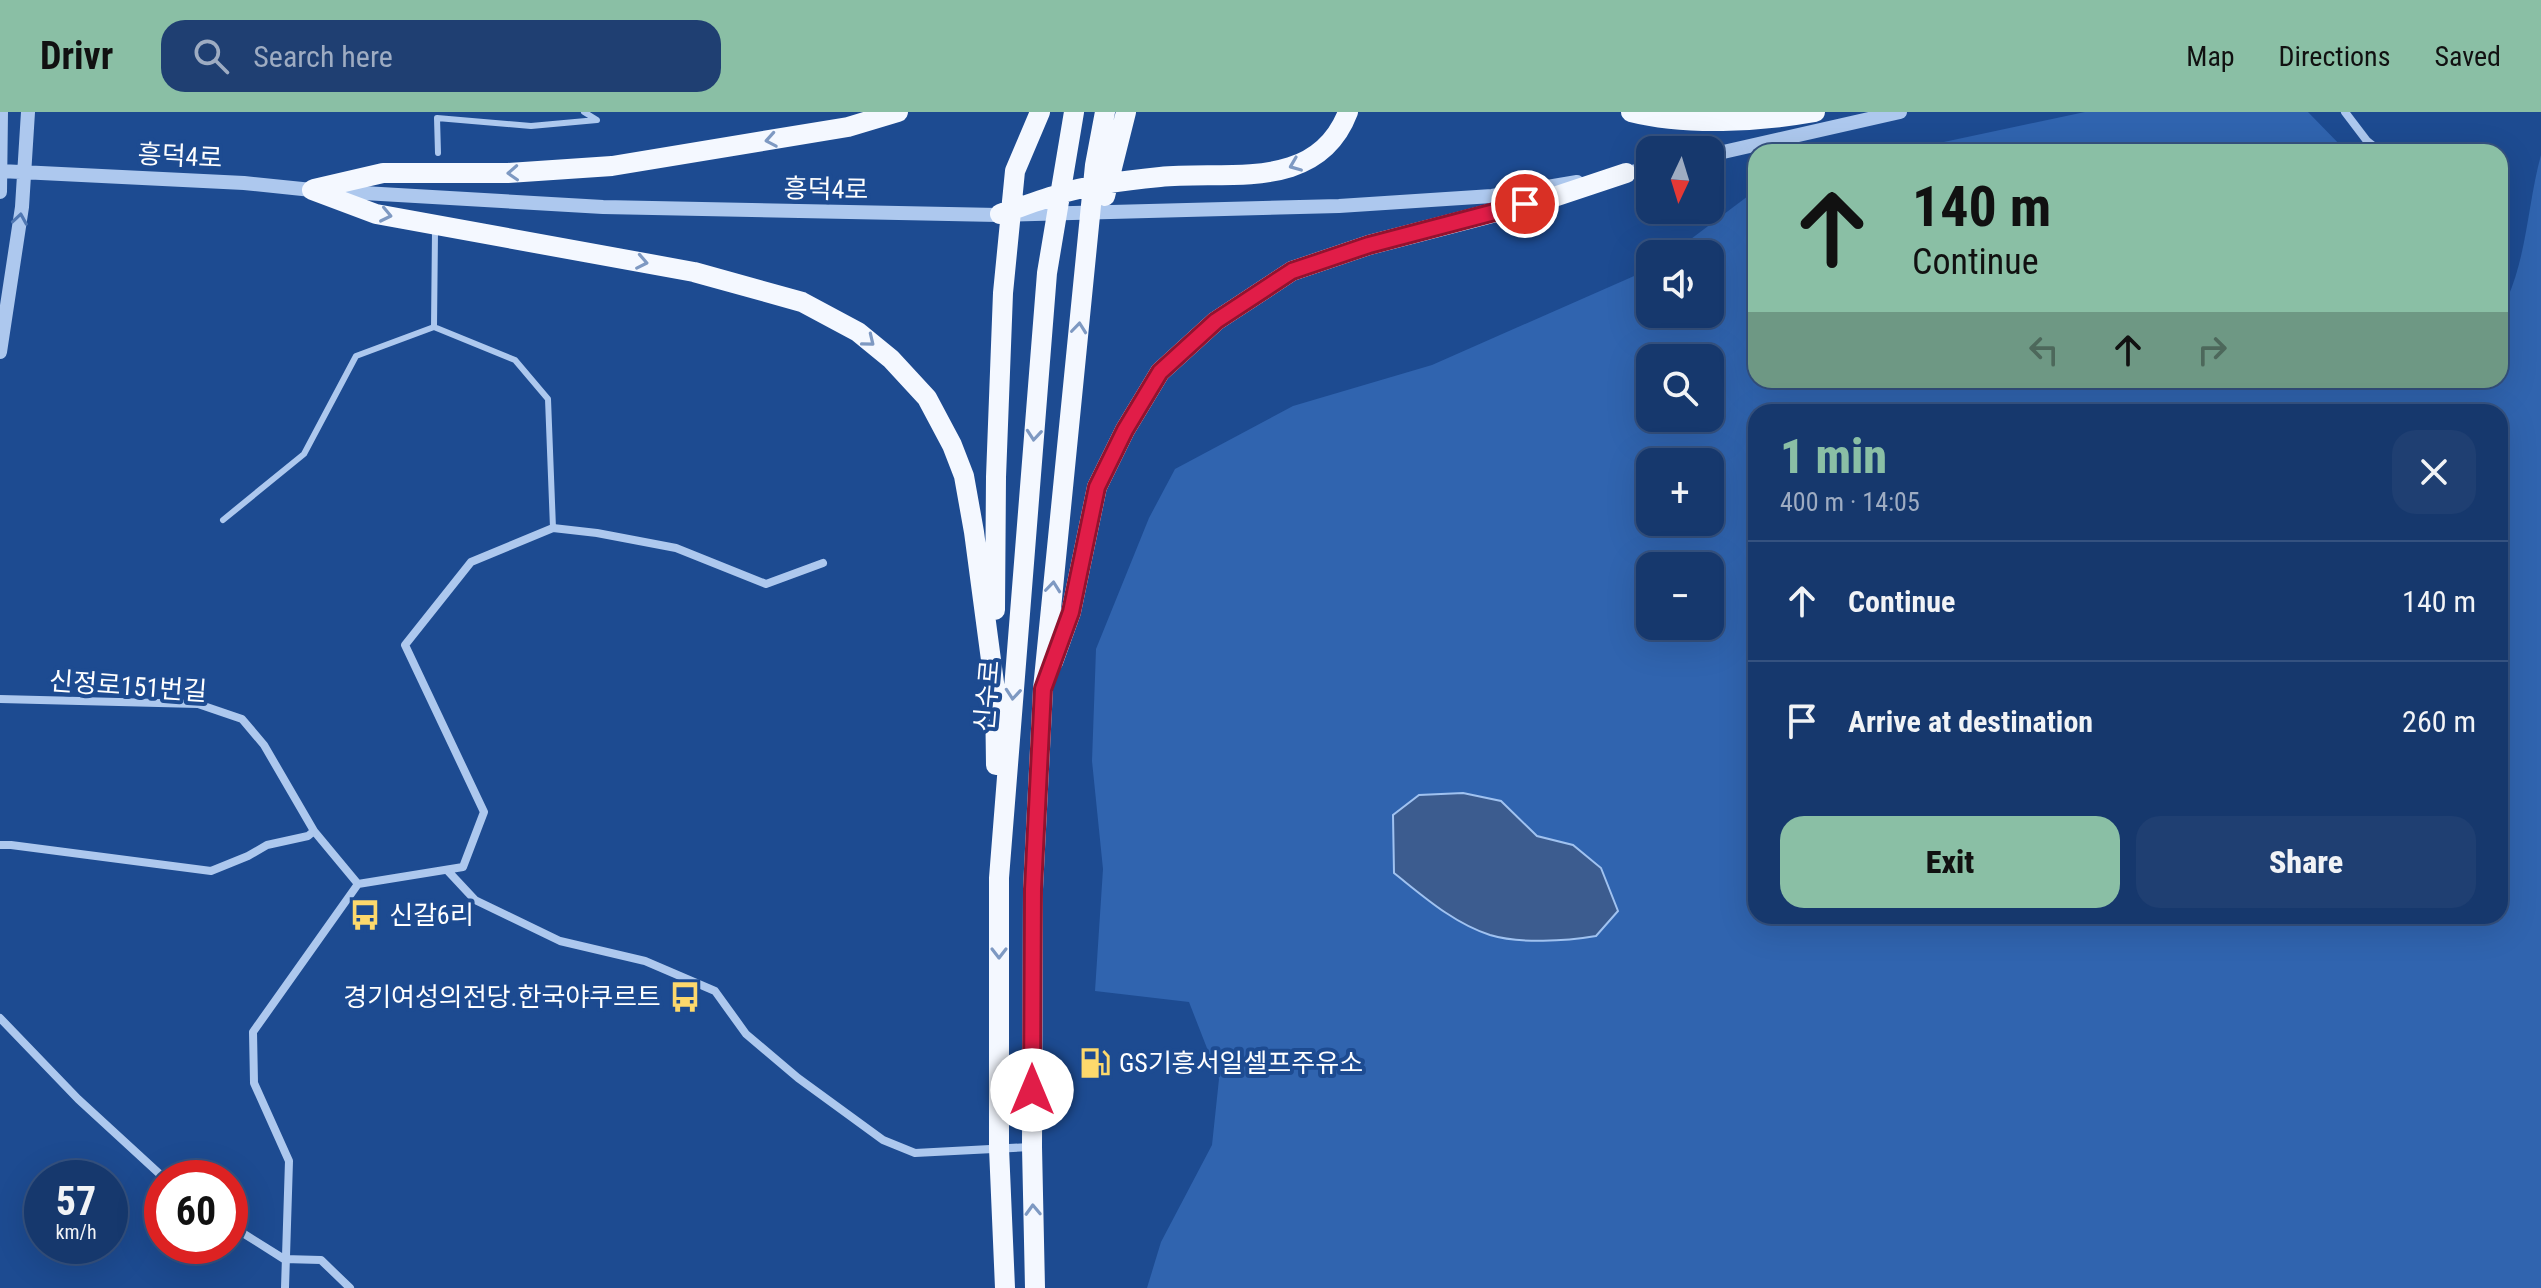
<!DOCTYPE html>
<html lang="en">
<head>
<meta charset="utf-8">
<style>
  body { margin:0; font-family:"Roboto Condensed","Noto Sans KR",sans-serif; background:#1f3f72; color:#f1f3f6; height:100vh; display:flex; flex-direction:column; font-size:30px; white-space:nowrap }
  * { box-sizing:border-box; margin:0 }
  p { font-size:26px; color:#9eacc2 }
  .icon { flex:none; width:44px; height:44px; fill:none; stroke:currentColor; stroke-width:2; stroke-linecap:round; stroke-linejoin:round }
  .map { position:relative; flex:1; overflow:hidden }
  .details { position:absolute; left:1748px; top:292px; width:760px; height:520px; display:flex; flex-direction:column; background:#16386d; border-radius:24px; box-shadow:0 8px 32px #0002,0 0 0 2px #355280 }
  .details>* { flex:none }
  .hud { position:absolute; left:1748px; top:32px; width:760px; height:244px; border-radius:24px; box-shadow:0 8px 32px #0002,0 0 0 2px #355280; background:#8abfa5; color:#111; overflow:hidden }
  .needle { width:52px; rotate:184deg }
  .tools { position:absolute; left:1636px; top:24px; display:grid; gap:16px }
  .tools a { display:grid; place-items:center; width:88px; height:88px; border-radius:16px; background:#16386d; box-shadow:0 8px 32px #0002,0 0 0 2px #355280; font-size:40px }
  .speed { position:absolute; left:24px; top:1048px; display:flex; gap:16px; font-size:40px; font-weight:700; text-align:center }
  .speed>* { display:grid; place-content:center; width:104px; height:104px; border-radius:50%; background:#16386d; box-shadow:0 8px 32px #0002,0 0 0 2px #355280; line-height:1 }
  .speed small { font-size:20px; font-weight:400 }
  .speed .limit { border:12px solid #d22; background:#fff; color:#111 }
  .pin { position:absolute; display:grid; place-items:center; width:68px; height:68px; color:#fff; margin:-34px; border:4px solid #fff; border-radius:50%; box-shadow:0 2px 8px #0007 }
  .me { position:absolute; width:88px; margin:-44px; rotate:0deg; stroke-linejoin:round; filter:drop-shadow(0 0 6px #0008) }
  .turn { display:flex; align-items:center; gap:28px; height:168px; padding:0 32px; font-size:36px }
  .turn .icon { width:104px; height:104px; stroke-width:2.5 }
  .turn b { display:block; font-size:56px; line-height:68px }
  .lanes { display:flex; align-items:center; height:76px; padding:0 32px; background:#0003; justify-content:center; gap:40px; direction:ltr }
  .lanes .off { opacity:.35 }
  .round { display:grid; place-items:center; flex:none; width:84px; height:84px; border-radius:24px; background:#1f3f72 }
  .summary { display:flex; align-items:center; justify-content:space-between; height:136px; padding:0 32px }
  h1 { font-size:48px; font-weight:800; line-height:60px; color:#8abfa5 }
  .primary-button { display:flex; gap:16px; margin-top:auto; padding:16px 32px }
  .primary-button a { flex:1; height:92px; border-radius:24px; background:#8abfa5; color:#111; font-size:32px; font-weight:800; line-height:92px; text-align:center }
  .primary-button a+a { background:#1f3f72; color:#f1f3f6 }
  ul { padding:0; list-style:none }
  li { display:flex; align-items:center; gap:24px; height:120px; padding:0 32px; border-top:2px solid #355280 }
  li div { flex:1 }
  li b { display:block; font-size:30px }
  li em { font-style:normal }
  header { display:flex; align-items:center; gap:48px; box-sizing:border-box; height:112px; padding:0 40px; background:#8abfa5; color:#111 }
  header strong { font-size:38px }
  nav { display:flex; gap:44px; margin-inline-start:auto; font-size:28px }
  .search { width:560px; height:72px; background:#1f3f72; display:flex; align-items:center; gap:20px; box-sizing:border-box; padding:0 28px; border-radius:24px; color:#9eacc2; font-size:30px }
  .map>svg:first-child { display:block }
  .green { fill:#3064af; fill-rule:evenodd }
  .water { fill:#3c5c8f; stroke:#a0c2f0; stroke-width:2 }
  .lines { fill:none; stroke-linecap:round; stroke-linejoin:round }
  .service { stroke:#adc8ee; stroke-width:6 }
  .minor { stroke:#adc8ee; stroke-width:8 }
  .tertiary { stroke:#adc8ee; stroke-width:14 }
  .primary { stroke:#f4f8ff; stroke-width:20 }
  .oneway { stroke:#7e99c2 }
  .oneway2 { stroke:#4f77b2 }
  .route-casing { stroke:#92132f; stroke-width:20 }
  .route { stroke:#e11d48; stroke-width:14 }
  .labels { text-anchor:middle; stroke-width:8; stroke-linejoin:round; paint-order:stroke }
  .street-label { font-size:26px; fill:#fff; stroke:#1d4b91 }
  .poi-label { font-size:26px; fill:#fff; stroke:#1d4b91; text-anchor:start }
</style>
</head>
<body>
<header>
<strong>Drivr</strong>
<div class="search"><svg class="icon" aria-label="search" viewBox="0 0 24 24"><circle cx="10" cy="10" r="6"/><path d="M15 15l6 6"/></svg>Search here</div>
<nav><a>Map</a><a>Directions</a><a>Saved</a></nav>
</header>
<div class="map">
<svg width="2541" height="1176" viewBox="0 0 2541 1176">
  <rect width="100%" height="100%" fill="#1d4b91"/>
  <!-- green -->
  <path class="green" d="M2085 0H2308L2347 40H1897Z
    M2541 43V1176H1147L1161 1130 1212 1033 1219 967 1189 890 1095 879 1103 757 1092 649 1096 537 1149 406 1175 357 1293 294 1432 253 1650 157V202H1710V142H1671L1756 78V268H2500V185L2507 187C2527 143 2528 90 2541 43ZM1650 246H1710V306H1650ZM1756 300H2500V804H1756ZM1650 350H1710V410H1650ZM1650 454H1710V514H1650Z"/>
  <!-- water -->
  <path class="water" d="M1463 681 1501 689 1537 724 1573 733 1601 756 1618 799 1596 824C1566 829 1520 832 1490 823 1453 811 1423 784 1394 761L1393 703 1419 683Z"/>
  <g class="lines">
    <!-- service -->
    <path class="service" d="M438 41 437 6 531 14 597 8 584 0
      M434 215 435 120
      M223 408 304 342 356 244 434 215 515 248 548 287 553 416"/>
    <!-- minor -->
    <path class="minor" d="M2345 0 2367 29 2381 40
      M0 587 198 592 242 607 264 633 314 719 358 772 463 755 484 700 405 533 471 450 553 416 597 421 676 436 766 472 823 451
      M0 733H11L211 759 248 744 267 733 308 724 314 719
      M447 758 475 788 560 829 645 849 715 879 746 922 798 966 883 1028 915 1041 1030 1035
      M0 906 78 987 164 1066
      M230 1113 284 1147 321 1148 350 1176
      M285 1176 289 1049 254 971 253 920 358 772"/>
    <!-- tertiary -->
    <path class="tertiary" d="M1710 43 1900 0
      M0 59 244 71 312 78 603 95 998 103 1339 94 1492 84 1577 70
      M1617 63 1650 56
      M0 80 1 0
      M0 240 22 95 28 0"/>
    <!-- primary -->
    <path class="primary" d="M1631 0C1686 14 1759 10 1815 0
      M314 77 383 61H508L612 54 848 15 898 0
      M312 78 376 102 694 160 802 190 858 220 891 247 927 286 952 333 964 364 974 420 995 578 996 653
      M1105 84 1126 0
      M1000 102C1021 95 1042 87 1063 81 1093 72 1129 68 1160 65 1228 58 1317 81 1348 0
      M995 498 996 365 1003 181 1015 59 1040 0
      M1053 550 1071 500 1097 375 1125 318 1160 260 1216 209 1292 159 1369 133 1554 85 1626 61
      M1005 1176 999 1036V766L1047 161 1074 0
      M1035 1176 1032 1035 1033 777 1043 577 1095 53 1105 0"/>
  </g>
  <!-- one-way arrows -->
  <defs><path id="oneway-chevron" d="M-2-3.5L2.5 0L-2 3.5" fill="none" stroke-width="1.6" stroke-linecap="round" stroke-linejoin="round" transform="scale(2)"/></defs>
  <g class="oneway">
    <use href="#oneway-chevron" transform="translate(771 28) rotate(170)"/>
    <use href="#oneway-chevron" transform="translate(1295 53) rotate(158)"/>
    <use href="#oneway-chevron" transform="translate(513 61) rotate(177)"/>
    <use href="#oneway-chevron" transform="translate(386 103) rotate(12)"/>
    <use href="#oneway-chevron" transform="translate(642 150) rotate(11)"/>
    <use href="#oneway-chevron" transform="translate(1079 216) rotate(-84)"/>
    <use href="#oneway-chevron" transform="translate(869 229) rotate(39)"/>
    <use href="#oneway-chevron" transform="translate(1034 323) rotate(95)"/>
    <use href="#oneway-chevron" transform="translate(1053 475) rotate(-84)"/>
    <use href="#oneway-chevron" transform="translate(1013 582) rotate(95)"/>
    <use href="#oneway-chevron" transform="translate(999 841) rotate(90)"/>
    <use href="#oneway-chevron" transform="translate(1033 1098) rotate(-92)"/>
  </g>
  <use class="oneway2" href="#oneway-chevron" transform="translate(20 107) rotate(-81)"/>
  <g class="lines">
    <defs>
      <path id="route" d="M1032 978 1033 777 1043 577 1071 500 1097 375 1125 318 1160 260 1216 209 1292 159 1369 133 1525 92"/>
    </defs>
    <!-- route casing -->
    <use href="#route" class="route-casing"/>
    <!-- route -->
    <use href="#route" class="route"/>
  </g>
  <!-- icons -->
  <defs>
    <symbol id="bus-bare" viewBox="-9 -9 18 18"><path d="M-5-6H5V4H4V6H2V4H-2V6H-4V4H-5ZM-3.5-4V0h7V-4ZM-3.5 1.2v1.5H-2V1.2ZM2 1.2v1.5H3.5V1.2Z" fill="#fdd96c" stroke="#1d4b91" stroke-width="2.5" paint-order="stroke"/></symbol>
    <symbol id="fuel-bare" viewBox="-9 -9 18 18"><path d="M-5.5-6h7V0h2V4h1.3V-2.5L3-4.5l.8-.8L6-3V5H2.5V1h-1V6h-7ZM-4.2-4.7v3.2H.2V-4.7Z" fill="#fdd96c" stroke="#1d4b91" stroke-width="2.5" paint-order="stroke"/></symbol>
  </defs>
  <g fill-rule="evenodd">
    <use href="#bus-bare" x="343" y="781" width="44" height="44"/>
    <use href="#bus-bare" x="663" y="863" width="44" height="44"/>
    <use href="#fuel-bare" x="1073" y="929" width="44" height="44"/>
  </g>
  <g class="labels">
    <!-- street labels -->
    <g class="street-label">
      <text transform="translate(180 44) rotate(3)" y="9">흥덕4로</text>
      <text transform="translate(826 77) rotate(1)" y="9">흥덕4로</text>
      <text transform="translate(128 574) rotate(4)" y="9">신정로151번길</text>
      <text transform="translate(987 584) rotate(-85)" y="9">신수로</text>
    </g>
    <!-- poi labels -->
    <g class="poi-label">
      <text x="389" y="812">신갈6리</text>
      <text x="661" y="894" text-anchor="end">경기여성의전당.한국야쿠르트</text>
      <text x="1119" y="960">GS기흥서일셀프주유소</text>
    </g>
  </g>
</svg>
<div class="tools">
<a><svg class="needle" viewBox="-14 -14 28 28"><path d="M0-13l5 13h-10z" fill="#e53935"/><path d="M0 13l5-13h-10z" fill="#9eacc2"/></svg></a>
<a><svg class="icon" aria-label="sound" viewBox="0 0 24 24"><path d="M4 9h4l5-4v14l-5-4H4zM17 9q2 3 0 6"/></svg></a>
<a><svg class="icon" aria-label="search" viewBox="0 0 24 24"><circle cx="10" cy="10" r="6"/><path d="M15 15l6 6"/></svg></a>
<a>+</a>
<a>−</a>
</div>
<div class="speed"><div>57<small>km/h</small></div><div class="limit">60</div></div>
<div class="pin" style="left:1525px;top:92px;background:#d93025"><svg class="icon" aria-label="arrive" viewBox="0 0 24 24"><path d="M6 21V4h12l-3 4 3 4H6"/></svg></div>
<svg class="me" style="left:1032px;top:978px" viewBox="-20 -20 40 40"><circle r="19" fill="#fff"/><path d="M0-13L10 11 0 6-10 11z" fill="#e11d48"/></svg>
<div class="hud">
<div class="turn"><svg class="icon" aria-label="ahead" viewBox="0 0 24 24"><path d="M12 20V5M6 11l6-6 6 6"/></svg><div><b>140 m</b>Continue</div></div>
<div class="lanes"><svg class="icon off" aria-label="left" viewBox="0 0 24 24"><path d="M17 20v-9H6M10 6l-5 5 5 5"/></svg><svg class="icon" aria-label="ahead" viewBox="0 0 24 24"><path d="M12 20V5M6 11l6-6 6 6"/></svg><svg class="icon off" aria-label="right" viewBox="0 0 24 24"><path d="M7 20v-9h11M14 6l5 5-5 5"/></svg></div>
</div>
<section class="details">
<div class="summary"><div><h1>1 min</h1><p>400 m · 14:05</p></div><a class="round"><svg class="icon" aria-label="close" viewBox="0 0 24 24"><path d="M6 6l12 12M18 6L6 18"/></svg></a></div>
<ul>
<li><svg class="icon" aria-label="ahead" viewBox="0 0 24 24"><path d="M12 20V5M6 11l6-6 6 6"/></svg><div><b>Continue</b></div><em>140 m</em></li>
<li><svg class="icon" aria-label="arrive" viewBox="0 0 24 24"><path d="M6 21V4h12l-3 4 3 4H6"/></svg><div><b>Arrive at destination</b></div><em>260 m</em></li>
</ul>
<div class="primary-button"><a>Exit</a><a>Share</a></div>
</section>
</div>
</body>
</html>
